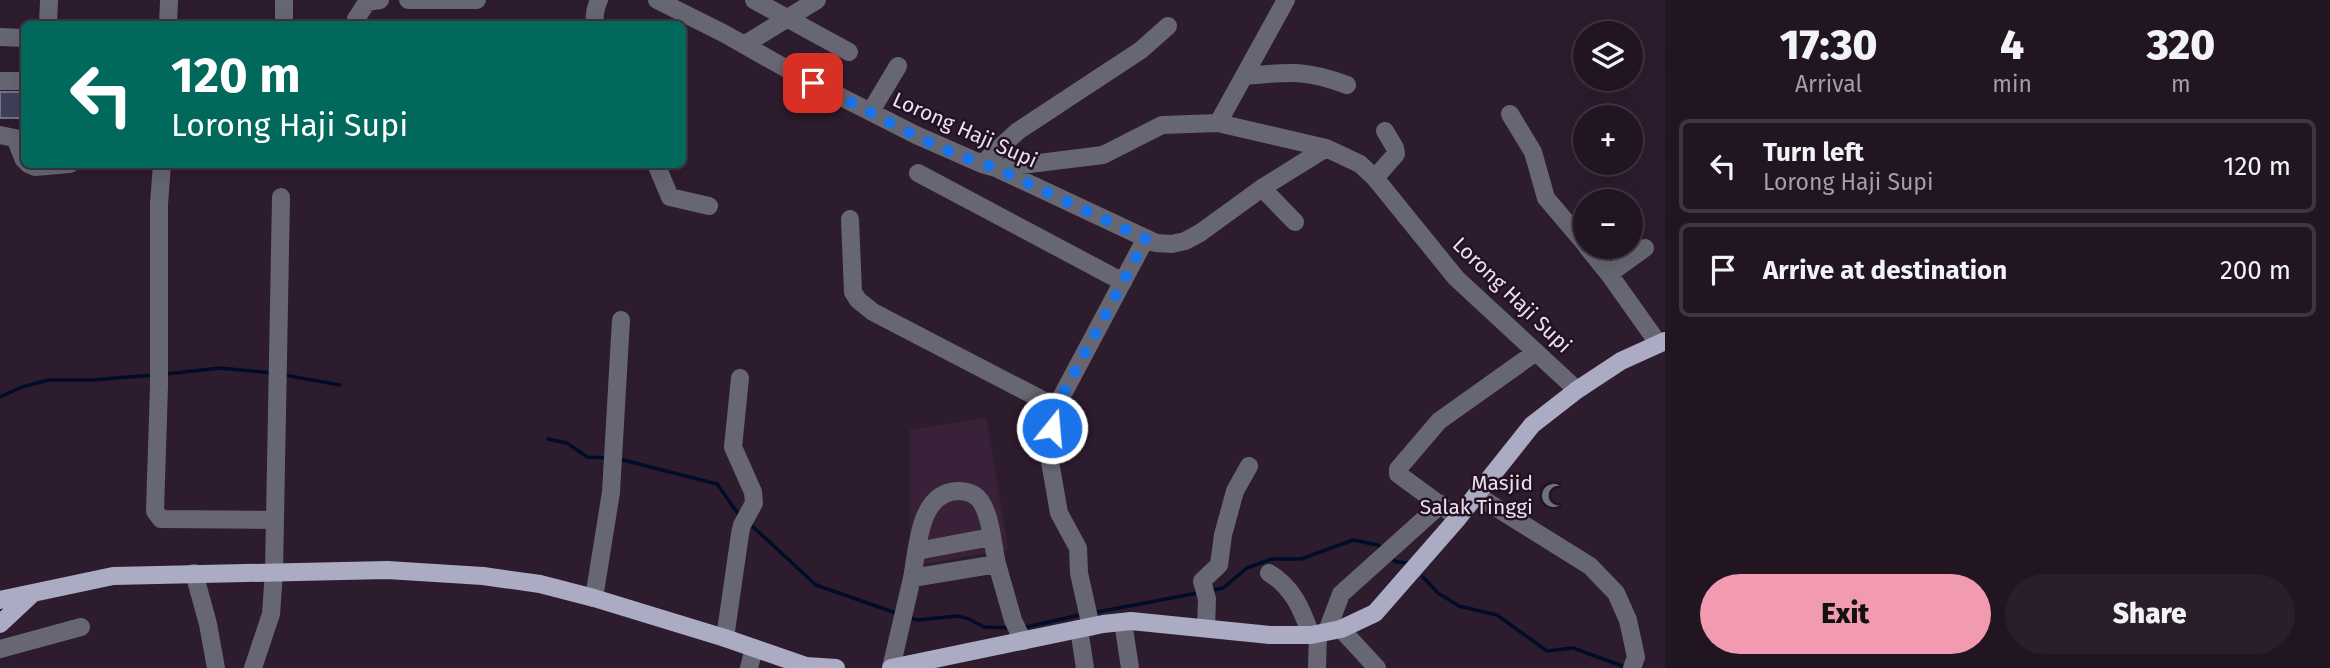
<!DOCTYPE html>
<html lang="en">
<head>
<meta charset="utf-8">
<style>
  body { margin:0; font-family:"Fira Sans",sans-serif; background:#2a1e2a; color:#f1f3f6; height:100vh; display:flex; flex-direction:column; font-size:26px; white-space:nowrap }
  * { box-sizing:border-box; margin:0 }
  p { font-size:23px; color:#a29fa5 }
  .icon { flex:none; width:38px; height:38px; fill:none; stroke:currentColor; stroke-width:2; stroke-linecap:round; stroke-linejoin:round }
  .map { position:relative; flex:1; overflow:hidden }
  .drawer { display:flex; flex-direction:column; background:#221522; width:665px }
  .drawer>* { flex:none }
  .guide { position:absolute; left:21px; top:21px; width:665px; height:147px; border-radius:10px; box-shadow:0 7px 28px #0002,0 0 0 2px #3f3440; background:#00695c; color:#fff; overflow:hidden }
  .tools { position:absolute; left:1573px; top:21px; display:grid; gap:14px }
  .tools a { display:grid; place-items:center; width:70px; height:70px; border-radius:50%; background:#221522; box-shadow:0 7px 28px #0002,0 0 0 2px #3f3440; font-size:35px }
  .pin { position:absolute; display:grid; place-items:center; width:60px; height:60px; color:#fff; margin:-30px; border-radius:14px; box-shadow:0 4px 10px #0006 }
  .me { position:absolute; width:77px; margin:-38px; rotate:17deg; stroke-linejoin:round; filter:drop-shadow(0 0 5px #0008) }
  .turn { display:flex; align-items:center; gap:24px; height:147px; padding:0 35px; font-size:32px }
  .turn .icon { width:91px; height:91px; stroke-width:2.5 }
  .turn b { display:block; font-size:49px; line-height:60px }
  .eta { display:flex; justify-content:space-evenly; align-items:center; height:119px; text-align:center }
  .eta b { font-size:42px; font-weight:800; line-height:49px }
  .action { display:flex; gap:14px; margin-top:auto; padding:14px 35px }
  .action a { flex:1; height:80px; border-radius:42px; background:#f19ab0; color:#111; font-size:28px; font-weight:800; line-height:80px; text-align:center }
  .action a+a { background:#2a1e2a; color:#f1f3f6 }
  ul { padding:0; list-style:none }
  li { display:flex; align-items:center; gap:21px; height:94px; margin:0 14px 10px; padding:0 21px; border:4px solid #3f3440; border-radius:10px }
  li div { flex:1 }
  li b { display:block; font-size:26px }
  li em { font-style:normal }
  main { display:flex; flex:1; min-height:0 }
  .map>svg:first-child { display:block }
  .built { fill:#392239 }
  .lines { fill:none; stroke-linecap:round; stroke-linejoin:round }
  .stream { stroke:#000c28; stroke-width:3.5 }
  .building { fill:#404059; stroke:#72738e; stroke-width:2 }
  .minor { stroke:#676773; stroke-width:18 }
  .major { stroke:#ababc3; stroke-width:18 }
  .route { stroke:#1a73e8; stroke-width:12; stroke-dasharray:0 21.6 }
  .labels { text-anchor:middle; stroke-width:5; stroke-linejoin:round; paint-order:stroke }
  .street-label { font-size:21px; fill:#ede0ec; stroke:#231224 }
  .poi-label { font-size:21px; fill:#ede0ec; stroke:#231224; text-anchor:end }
</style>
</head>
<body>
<main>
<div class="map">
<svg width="1665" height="668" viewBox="0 0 1665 668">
  <rect width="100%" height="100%" fill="#2d1c2e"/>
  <!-- built -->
  <path class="built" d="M986 418 1008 550 910 566V430Z"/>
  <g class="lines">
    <!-- stream -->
    <path class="stream" d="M166 374 220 368 273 373
      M284 375 340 385
      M0 397 22 387 49 380H92L154 375
      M548 439 567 443 587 457 608 458
      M619 459 717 484 739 515
      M750 524 816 585 899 614
      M1391 557 1396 562 1409 563
      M1423 577 1438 593 1459 606 1497 615 1547 651 1573 648 1625 667
      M1209 591 1223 588 1247 568 1272 559H1301L1353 540 1378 545 1383 549
      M1097 612 1198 593
      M910 618 917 620 958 616 969 619 984 627 1011 628
      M1022 628 1080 615"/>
  </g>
  <!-- building -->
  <path class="building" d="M0 92H24V118H0Z"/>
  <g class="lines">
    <!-- minor -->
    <path class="minor" d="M284 0V24
      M408 0H477
      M657 0 725 34 794 73 916 135 982 164 996 168 1156 243 1172 244 1185 241 1200 233 1262 188 1326 148
      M754 0 849 52
      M48 24 49 0
      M168 24 169 0
      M355 24 356 19 367 2 380 0
      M596 24C593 17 596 7 599 0
      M0 37 24 38
      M744 45 817 0
      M1244 76C1288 72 1305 69 1347 85
      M0 81H24
      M871 111 898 66
      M1510 114 1533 152 1546 198 1586 245
      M1218 123 1286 0
      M0 135 15 138 24 160
      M28 164 35 167 70 164
      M162 164 159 204V386L155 511 161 519 275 520
      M656 164 670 197 709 206
      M982 164 1018 131 1141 50 1168 26
      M998 168 1103 155 1162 125 1218 123 1326 148 1360 164 1375 178 1456 278 1577 390
      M918 173 1123 282
      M1375 178 1396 154 1395 148 1385 131
      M1262 188 1295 222
      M850 219 853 292 858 300 873 312 1056 407
      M1587 247 1609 274 1658 343
      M1609 274 1645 248
      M1476 495 1590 566 1616 593 1628 620 1636 657 1632 668
      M1458 518 1398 474V469L1439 421 1536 352
      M917 551 991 537
      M194 573 208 624 216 668
      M1269 573C1293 587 1302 610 1311 635
      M912 578C918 549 918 492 958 491 967 491 976 494 981 502 991 516 993 547 997 564
      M594 598 611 492 621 320
      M1123 622 1130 668
      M1091 627 1079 573 1078 548 1059 513 1048 450 1056 407 1146 238
      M1206 628 1207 599 1202 581 1219 565 1223 535 1235 491 1249 466
      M1079 629 1085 668
      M1341 629 1377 668
      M1327 631 1341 594 1441 504
      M725 638 740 534 742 525 754 503 753 492 733 447 740 378
      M0 649 81 627
      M253 668 271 614 274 572 281 197
      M749 668 754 648
      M891 668 912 578 997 564 1013 620 1023 641
      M1317 668 1318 634"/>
    <!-- major -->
    <path class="major" d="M0 600 113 576 387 570 483 576 540 584 594 598 725 638 806 666 836 668
      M0 624 31 595
      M891 668 1103 624 1131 621 1270 635H1311L1341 629 1375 613 1458 518 1532 425 1577 390 1621 361 1665 341"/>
  </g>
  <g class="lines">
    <!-- route -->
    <path class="route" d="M813 83C871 111 935 151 996 168L1146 239 1056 407 1052 428"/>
  </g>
  <!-- icons -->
  <defs>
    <symbol id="mosque-bare" viewBox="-9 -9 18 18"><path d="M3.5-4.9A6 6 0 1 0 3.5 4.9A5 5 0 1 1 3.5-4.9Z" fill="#6b7280" stroke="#231224" stroke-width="2.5" paint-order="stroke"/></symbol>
  </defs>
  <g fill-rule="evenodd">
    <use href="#mosque-bare" x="1536" y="478" width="35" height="35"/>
  </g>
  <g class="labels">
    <!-- street labels -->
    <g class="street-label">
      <text transform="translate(965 130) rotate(24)" y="7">Lorong Haji Supi</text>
      <text transform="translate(1512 295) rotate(44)" y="7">Lorong Haji Supi</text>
    </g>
    <!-- poi labels -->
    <g class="poi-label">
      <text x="1533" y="490">Masjid<tspan x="1533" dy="24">Salak Tinggi</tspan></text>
    </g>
  </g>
</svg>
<div class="tools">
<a><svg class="icon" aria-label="layers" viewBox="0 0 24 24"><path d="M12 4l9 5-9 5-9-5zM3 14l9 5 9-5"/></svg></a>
<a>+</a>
<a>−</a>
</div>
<div class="pin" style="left:813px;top:83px;background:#d93025"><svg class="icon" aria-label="arrive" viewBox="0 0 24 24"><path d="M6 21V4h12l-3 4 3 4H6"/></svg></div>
<svg class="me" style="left:1052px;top:428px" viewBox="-20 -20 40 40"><circle r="17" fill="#1a73e8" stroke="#fff" stroke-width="3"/><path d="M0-11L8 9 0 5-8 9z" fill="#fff"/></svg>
<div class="guide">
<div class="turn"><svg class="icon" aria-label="left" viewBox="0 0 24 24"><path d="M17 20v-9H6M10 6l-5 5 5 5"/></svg><div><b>120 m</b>Lorong Haji Supi</div></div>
</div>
</div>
<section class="drawer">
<div class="eta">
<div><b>17:30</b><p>Arrival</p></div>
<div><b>4</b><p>min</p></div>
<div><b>320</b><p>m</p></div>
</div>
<ul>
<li><svg class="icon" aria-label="left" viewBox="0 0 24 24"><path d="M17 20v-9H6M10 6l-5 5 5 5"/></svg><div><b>Turn left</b><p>Lorong Haji Supi</p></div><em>120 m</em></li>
<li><svg class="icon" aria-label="arrive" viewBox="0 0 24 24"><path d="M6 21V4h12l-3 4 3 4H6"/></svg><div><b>Arrive at destination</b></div><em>200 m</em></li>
</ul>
<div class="action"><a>Exit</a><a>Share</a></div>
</section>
</main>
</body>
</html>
